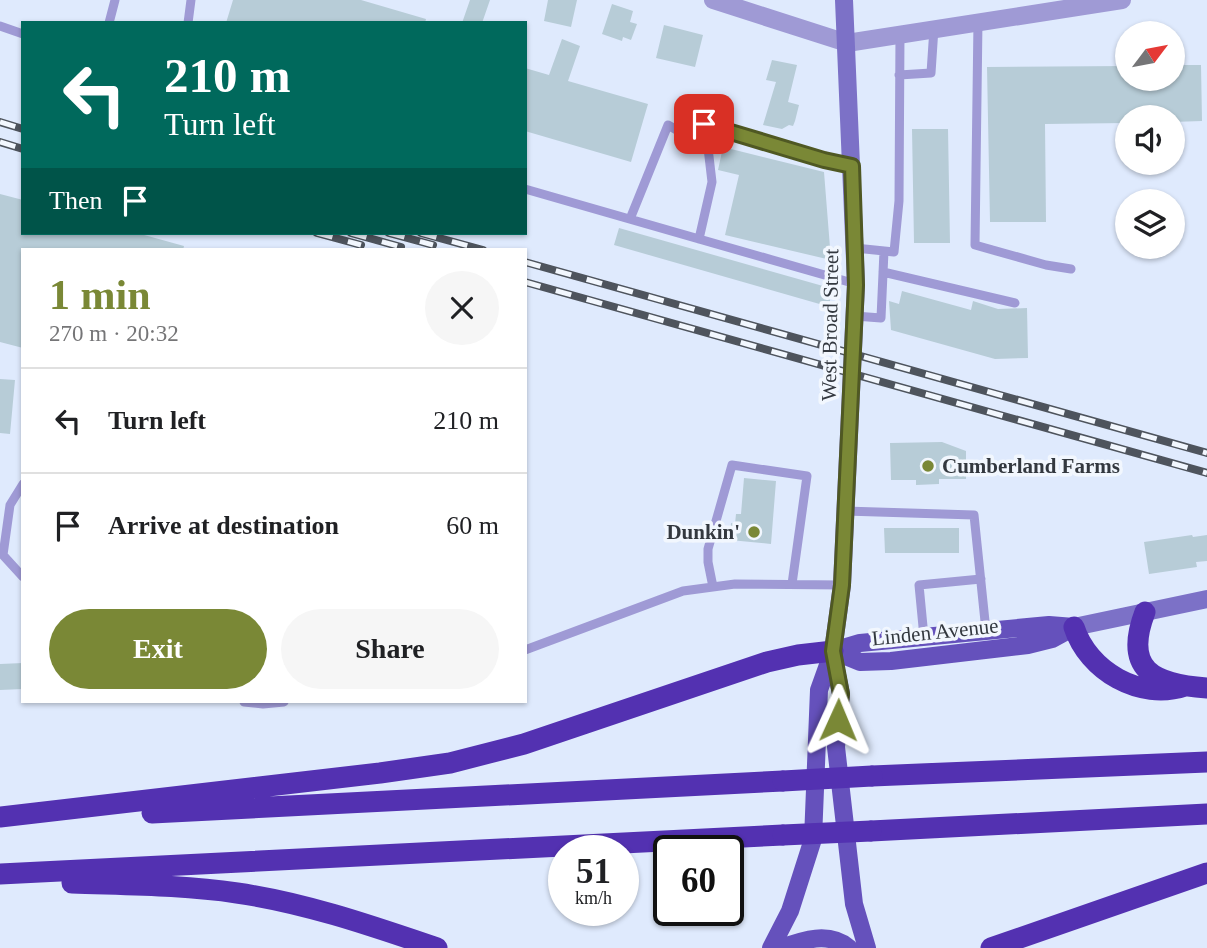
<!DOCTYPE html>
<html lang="en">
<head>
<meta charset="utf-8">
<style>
  body { margin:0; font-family:"Times New Roman",serif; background:#f6f6f6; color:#202124; height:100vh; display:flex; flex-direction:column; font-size:26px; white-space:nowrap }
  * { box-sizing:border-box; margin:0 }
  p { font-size:23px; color:#757577 }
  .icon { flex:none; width:38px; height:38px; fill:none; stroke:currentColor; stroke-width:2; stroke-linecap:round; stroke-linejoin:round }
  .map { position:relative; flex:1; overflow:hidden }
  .panel { position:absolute; left:21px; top:248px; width:506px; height:455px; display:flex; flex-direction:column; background:#fff; border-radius:0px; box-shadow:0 2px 5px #0004 }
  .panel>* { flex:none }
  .guide { position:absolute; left:21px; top:21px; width:506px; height:214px; border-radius:0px; box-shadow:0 2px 5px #0004; background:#00695c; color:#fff; overflow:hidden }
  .needle { width:46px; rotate:58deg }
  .fabs { position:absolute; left:1115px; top:21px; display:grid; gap:14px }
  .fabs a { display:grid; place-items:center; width:70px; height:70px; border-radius:50%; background:#fff; box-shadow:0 2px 5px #0004; font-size:35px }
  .speed { position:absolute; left:548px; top:835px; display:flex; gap:14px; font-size:35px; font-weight:700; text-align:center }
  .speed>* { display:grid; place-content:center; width:91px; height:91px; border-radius:50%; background:#fff; box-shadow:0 2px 5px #0004; line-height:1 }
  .speed small { font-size:18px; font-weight:400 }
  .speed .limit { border:4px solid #111; border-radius:10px; background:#fff; color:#111 }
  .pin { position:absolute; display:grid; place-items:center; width:60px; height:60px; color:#fff; margin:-30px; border-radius:14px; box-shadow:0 4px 10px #0006 }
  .me { position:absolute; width:77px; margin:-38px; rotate:1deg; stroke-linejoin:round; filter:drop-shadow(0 0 5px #0008) }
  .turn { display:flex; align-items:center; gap:24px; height:147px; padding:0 28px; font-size:32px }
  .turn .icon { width:91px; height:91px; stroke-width:2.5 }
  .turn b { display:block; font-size:49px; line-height:60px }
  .then { display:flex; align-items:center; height:66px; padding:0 28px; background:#0003; gap:14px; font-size:26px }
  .round { display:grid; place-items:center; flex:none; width:74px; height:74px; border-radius:37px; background:#f6f6f6 }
  .headline { display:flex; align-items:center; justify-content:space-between; height:119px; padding:0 28px }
  h1 { font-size:42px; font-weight:800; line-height:52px; color:#7a8836 }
  .action { display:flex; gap:14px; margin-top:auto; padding:14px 28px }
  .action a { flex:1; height:80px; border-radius:42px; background:#7a8836; color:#fff; font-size:28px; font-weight:800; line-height:80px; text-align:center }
  .action a+a { background:#f6f6f6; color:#202124 }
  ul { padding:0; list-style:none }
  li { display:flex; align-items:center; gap:21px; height:105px; padding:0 28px; border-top:2px solid #e0e0e0 }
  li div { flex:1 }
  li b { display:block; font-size:26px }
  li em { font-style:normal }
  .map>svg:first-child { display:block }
  .building { fill:#b7ccd7 }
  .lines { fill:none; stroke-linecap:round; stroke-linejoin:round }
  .lane { stroke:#9f9ad5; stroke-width:9 }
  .street { stroke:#9f9ad5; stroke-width:18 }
  .secondary { stroke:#7c71c7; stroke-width:18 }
  .primary { stroke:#6551bc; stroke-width:18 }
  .highway { stroke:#5331b1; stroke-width:21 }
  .rail-casing { stroke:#4e545d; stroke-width:8 }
  .rail { stroke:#f2f7fe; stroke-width:5; stroke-dasharray:16; stroke-linecap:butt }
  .highway-bridge { stroke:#5331b1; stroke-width:21 }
  .route-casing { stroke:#4f5823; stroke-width:18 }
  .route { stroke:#7a8836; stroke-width:12 }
  .poi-dot { fill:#7a8836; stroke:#f2f7fe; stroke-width:2.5 }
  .labels { text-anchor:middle; stroke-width:7; stroke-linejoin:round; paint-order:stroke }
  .street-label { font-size:21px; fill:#33383f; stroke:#f2f7fe }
  .poi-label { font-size:21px; font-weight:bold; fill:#33383f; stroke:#f2f7fe; text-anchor:start }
</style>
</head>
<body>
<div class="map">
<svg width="1207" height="948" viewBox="0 0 1207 948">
  <rect width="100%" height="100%" fill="#dfeafd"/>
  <!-- building -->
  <path class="building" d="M233 0H361L426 19 425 23H226Z
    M470 0H490L482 23H462Z
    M548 0H577L571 27 544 21Z
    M612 4 633 11 630 22 637 24 631 40 623 37 622 41 602 34Z
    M664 25 703 35 695 67 656 58Z
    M562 39 580 46 568 81 648 104 631 162 525 131V68L549 75Z
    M772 60 797 65 788 102 799 105 795 121 793 126 789 125 782 129 763 125 776 82 766 80Z
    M1172 65H1201L1202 121 1172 122V117H1127V123L1045 124 1046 222H990L987 67 1127 66V79H1172Z
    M912 129H948L950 243H914Z
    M723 147 824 172 831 260 725 235 739 175 718 170Z
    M0 194 23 200V233H137L184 246 183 250H23V348L0 342Z
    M619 228 830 288V307L614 245Z
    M902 291 971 310 973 301 998 309 1027 308 1028 358 995 359 891 330 889 301 899 304Z
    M0 379 15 380 10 434 0 433Z
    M942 442 966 451V479H939V484L916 485V480H891L890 443Z
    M744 478 776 481 771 544 730 540 731 523 735 524 736 514H741Z
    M884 528H959V553H885Z
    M1192 535 1193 537 1207 535V561L1196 562 1197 567 1149 574 1144 542Z
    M23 663V689L0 690V664Z"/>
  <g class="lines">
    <!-- lane -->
    <path class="lane" d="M978 21 975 245 1046 265 1071 269
      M109 23 115 0
      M188 23 191 0
      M0 26 23 34
      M899 75 931 73 934 28
      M689 137 704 124 824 160 852 166
      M525 189 856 284
      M630 219 668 125 708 148 712 182 699 239
      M855 248 894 252 899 201 900 34
      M883 272 1015 303
      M855 316 881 318 884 251
      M23 484 10 505 3 555 23 577
      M845 511 974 515 986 631
      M713 587 708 562V549L732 465 807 476 792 584
      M924 637 919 585 981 579
      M525 650 683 591 735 584 842 585
      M244 702 263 704 284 702"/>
    <!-- street -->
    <path class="street" d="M713 0 847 43 1122 0"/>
    <!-- secondary -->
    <path class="secondary" d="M1074 627 1207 599
      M833 651 842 585 856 284 844 0"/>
    <!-- primary -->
    <path class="primary" d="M833 651 860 662 891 661 1028 645 1052 639 1074 627
      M833 651 860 643 1049 625 1074 627
      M833 655 841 694 836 747 854 904 867 948
      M771 948 790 911 813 839 819 690 833 651
      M781 948C803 940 829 931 849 948"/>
    <!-- highway -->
    <path class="highway" d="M1145 612C1123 670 1153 684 1207 688
      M1074 627C1088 671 1140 701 1185 686
      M872 776 1207 762
      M152 813 783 781
      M0 817 380 773 450 763 524 744 767 662 798 655 833 651
      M871 831 1207 814
      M0 874 783 835
      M72 883C127 885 183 885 237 893 306 903 372 926 437 948
      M991 948 1207 873"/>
    <defs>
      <path id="rail" d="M0 122 23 129
        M0 142 23 149
        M317 233 361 245
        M351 233 401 247
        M389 233 433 245
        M421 233 483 250
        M525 262 1207 453
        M525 282 1207 473"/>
    </defs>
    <!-- rail casing -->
    <use href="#rail" class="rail-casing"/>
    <!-- rail -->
    <use href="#rail" class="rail"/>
    <!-- highway-bridge -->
    <path class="highway-bridge" d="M783 781 872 776
      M783 835 871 831"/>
  </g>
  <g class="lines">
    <defs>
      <path id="route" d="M704 124 824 160 852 166 856 285 842 585 833 651 841 694 838 720"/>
    </defs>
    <!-- route casing -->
    <use href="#route" class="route-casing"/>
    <!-- route -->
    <use href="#route" class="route"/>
  </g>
  <!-- markers -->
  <g class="poi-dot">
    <circle cx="928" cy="466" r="7"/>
    <circle cx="754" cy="532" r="7"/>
  </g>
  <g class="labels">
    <!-- street labels -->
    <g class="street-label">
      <text transform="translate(830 325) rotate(-89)" y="7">West Broad Street</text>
      <text transform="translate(935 632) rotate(-6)" y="7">Linden Avenue</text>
    </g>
    <!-- poi labels -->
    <g class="poi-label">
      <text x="942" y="473">Cumberland Farms</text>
      <text x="740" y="539" text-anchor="end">Dunkin'</text>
    </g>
  </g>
</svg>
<div class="fabs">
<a><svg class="needle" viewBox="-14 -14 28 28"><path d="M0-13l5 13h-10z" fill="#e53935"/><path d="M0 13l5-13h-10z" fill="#757577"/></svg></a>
<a><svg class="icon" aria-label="sound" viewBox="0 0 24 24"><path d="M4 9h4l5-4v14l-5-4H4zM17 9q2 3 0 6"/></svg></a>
<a><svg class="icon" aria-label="layers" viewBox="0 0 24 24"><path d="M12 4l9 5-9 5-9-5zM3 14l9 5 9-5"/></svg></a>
</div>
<div class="speed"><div>51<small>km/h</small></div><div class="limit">60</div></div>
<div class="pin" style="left:704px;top:124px;background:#d93025"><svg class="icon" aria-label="arrive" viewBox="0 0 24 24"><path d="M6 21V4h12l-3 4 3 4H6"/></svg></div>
<svg class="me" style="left:838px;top:720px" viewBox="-20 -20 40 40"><path d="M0-17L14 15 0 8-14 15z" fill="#7a8836" stroke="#fff" stroke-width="4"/></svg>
<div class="guide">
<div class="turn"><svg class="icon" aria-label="left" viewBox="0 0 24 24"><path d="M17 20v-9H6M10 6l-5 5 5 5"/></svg><div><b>210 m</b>Turn left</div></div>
<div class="then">Then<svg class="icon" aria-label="arrive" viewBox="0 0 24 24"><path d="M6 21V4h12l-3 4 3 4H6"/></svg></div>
</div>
<section class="panel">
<div class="headline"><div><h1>1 min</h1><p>270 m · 20:32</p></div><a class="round"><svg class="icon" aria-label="close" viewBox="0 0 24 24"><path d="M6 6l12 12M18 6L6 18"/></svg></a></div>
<ul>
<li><svg class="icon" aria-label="left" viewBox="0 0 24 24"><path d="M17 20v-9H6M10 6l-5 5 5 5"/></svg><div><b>Turn left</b></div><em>210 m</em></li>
<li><svg class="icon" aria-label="arrive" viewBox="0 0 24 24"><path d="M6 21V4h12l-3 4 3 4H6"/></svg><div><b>Arrive at destination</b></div><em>60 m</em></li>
</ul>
<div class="action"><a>Exit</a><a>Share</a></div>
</section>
</div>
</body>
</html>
